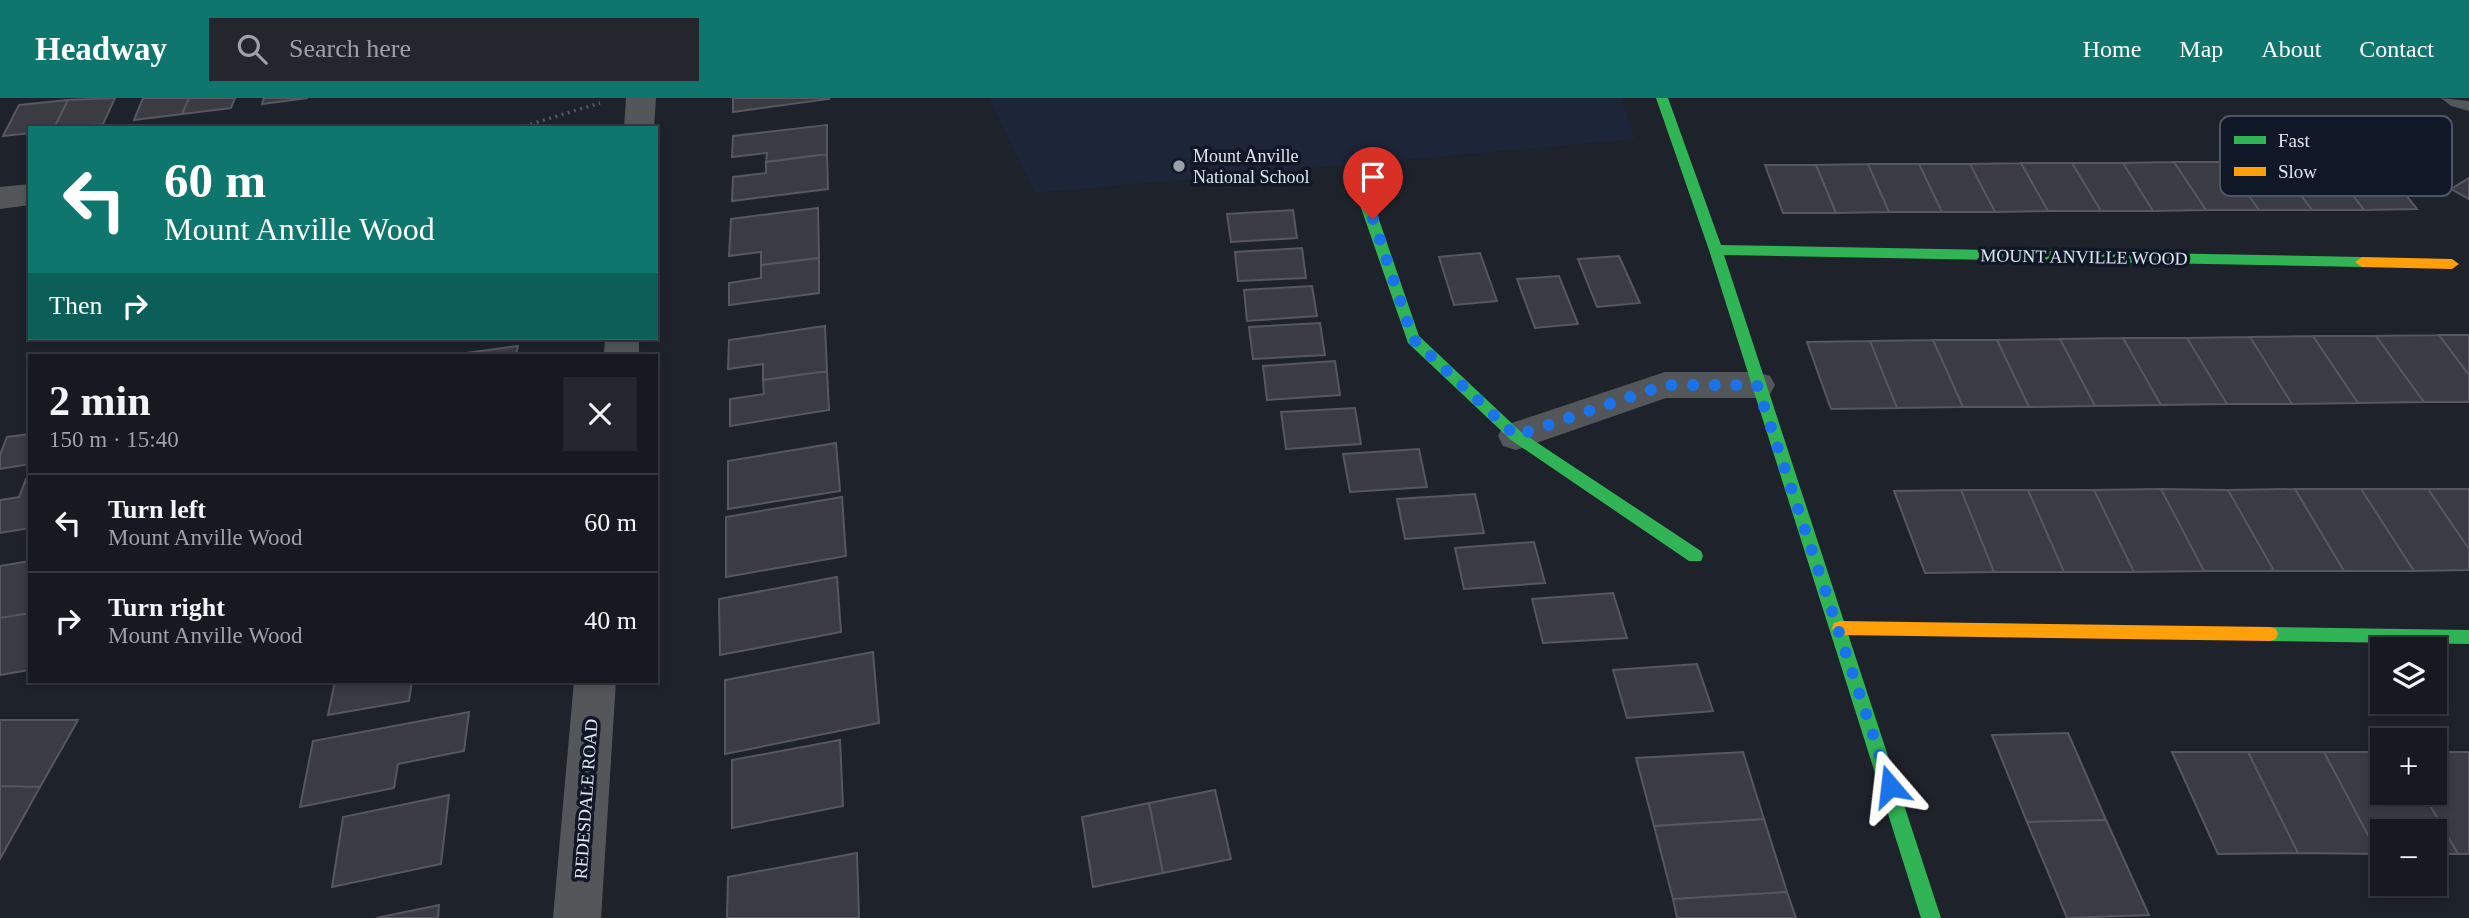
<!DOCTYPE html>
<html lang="en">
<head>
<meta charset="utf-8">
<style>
  body { margin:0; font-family:"Times New Roman",serif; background:#23272d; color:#f1f3f6; height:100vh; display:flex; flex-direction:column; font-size:26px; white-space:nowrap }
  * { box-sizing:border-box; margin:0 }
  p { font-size:23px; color:#9ea1a5 }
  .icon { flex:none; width:38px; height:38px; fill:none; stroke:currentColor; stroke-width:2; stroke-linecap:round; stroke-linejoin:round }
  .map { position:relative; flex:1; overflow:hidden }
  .drawer { position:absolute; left:28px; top:256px; width:630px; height:329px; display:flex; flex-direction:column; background:#161a20; border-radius:0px; box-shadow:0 4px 10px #0003,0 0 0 2px #35383e }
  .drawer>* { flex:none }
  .guide { position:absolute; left:28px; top:28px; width:630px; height:214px; border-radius:0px; box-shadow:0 4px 10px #0003,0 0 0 2px #35383e; background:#0f766e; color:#fff; overflow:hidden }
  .tools { position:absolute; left:2370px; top:539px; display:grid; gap:14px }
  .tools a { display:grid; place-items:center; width:77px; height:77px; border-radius:0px; background:#161a20; box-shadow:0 4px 10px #0003,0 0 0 2px #35383e; font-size:35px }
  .pin { position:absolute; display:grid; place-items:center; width:60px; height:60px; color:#fff; margin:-72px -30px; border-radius:50% 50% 50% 0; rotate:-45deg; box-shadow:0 0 7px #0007 }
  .pin .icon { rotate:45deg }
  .me { position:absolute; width:77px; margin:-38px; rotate:343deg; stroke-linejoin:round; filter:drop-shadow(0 0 5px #0008) }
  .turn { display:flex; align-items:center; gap:24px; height:147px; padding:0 21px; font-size:32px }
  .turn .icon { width:91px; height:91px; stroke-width:2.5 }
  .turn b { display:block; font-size:49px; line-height:60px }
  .then { display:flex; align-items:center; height:66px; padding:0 21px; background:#0003; gap:14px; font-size:26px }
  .round { display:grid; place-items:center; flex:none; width:74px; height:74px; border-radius:0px; background:#23272d }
  .overview { display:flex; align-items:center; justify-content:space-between; height:119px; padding:0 21px }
  h1 { font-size:42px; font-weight:700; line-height:52px }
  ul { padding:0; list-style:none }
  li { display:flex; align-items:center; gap:21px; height:98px; padding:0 21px; border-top:2px solid #35383e }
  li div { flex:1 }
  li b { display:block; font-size:26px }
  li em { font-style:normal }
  header { display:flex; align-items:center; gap:42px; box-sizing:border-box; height:98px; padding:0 35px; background:#0f766e; color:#fff }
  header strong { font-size:33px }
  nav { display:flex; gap:38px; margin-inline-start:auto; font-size:24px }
  .search { width:490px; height:63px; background:#23272d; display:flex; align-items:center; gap:18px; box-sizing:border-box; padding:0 24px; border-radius:0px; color:#9ea1a5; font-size:26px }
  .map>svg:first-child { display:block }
  .built { fill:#1d2539 }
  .building { fill:#3a3b43; stroke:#56575f; stroke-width:2 }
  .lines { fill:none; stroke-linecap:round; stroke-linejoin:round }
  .path { stroke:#56595d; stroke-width:3.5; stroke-dasharray:2 4.5; stroke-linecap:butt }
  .lane { fill:#54575a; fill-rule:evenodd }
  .street { fill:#54575a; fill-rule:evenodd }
  .fast { fill:#30b455; fill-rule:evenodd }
  .slow { fill:#ff9f0a; fill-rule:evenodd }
  .route { stroke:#1a73e8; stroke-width:12; stroke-dasharray:0 21.6 }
  .poi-dot { fill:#9ba1aa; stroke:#101726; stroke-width:2.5 }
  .labels { text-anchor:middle; stroke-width:7; stroke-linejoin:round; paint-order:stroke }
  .poi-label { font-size:18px; fill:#dfe5ef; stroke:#101726; text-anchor:start }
  .street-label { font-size:18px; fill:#dfe5ef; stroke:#101726 }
  .key { fill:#101726; stroke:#4e5562; stroke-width:2 }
  .key-label { font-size:19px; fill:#dfe5ef }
</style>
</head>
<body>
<header>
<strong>Headway</strong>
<div class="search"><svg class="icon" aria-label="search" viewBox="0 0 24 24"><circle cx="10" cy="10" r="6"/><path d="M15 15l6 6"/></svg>Search here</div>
<nav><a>Home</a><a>Map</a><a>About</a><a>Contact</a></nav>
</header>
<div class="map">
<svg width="2469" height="820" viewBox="0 0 2469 820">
  <rect width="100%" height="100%" fill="#1e222b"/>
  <!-- built -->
  <path class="built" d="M989 0H1621L1635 41 1035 95Z"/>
  <!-- building -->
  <path class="building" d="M115 0 103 26 54 30 68 2Z
    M143 0H189L182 16 134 22Z
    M189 0H235L231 10 182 16Z
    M264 0H308L262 6Z
    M733 0H829V1L733 14Z
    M68 2 54 30H30V35L3 38 19 7Z
    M827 27V56L766 64 767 55 732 59 733 38Z
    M827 56 828 91 732 103 733 79 766 75V64Z
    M2327 63 2364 112H2312L2276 64Z
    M2327 63H2379L2417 111 2364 112Z
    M2174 64H2225L2259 112H2206Z
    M2174 64 2206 112 2153 113 2123 65Z
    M2225 64H2276L2312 112H2259Z
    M2021 65H2072L2101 113H2048Z
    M2021 65 2048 113 1995 114 1970 66Z
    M2072 65H2123L2153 113H2101Z
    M1868 66 1889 114 1836 115 1816 67Z
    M1868 66H1919L1942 114H1889Z
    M1919 66H1970L1995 114H1942Z
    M1765 67H1816L1836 115H1783Z
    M2469 80V101L2451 91Z
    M818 110 819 160 761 167V154L729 158 731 121Z
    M1293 112 1297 140 1231 144 1227 116Z
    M1302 150 1306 180 1238 183 1235 154Z
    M1480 155 1497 203 1454 207 1439 159Z
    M1619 158 1640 205 1597 209 1578 161Z
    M819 160V195L729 207V185L761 180V167Z
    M1559 178 1578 226 1535 230 1517 181Z
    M1312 188 1317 218 1247 223 1244 192Z
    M1320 225 1325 257 1253 261 1249 229Z
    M825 228 827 273 763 282V266L728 271 729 242Z
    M2439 237 2469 277V304H2424L2376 238Z
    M2439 237H2469V277Z
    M2313 238H2376L2424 304 2358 305Z
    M2313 238 2358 305 2292 306 2250 239Z
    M2250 239 2292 306H2227L2187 240Z
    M2123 240H2187L2227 306 2161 307Z
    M2123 240 2161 307 2095 308 2060 241Z
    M2060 241 2095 308 2029 309 1997 242Z
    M1933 242 1963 309 1897 310 1870 243Z
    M1933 242H1997L2029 309H1963Z
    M1870 243 1897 310 1831 311 1807 244Z
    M518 248 516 257H451Z
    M1335 263 1340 297 1267 302 1263 268Z
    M827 273 829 312 730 328V301L764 296 763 282Z
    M1355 310 1361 346 1286 351 1281 314Z
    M30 336V366L0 371V357L7 339Z
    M836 345 840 393 728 411V363Z
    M1419 351 1427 389 1350 394 1343 356Z
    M30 380V430L0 435V402L19 399 26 381Z
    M2161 391 2228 392 2274 473H2204Z
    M2161 391 2204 473 2134 474 2094 392Z
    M2295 391 2344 473H2274L2228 392Z
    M2295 391H2361L2414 473H2344Z
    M2361 391H2428L2469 451V472L2414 473Z
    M2428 391H2469V451Z
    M1961 392H2028L2064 474H1994Z
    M1961 392 1994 474 1925 475 1894 393Z
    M2028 392H2094L2134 474H2064Z
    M1475 396 1484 435 1405 441 1397 401Z
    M842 399 846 458 726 479V419Z
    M1534 444 1545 485 1464 491 1455 450Z
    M30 463V515L0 520V468Z
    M837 479 841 534 720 557 719 501Z
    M1613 495 1627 540 1543 545 1532 501Z
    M30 515V572L0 577V520Z
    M873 554 879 625 725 656V582Z
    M1697 566 1713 613 1627 620 1613 572Z
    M335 583H412L409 603 328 617Z
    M469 614 464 653 398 666 394 690 300 709 313 643Z
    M0 622H78L40 689 0 688Z
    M2068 635 2106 722 2027 724 1992 637Z
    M840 642 843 708 732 730V662Z
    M1743 654 1764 721 1654 728 1636 660Z
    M2172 654H2248L2298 755 2218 756Z
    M2248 654H2324L2378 756 2298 755Z
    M2324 654H2382V695H2423L2458 756H2434V733H2382V756H2378Z
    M2434 654H2469V756H2458L2423 695H2434Z
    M0 688 40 689 0 761Z
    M1215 692 1231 761 1163 775 1149 705Z
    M449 697 441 766 332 789 343 719Z
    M1149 705 1163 775 1093 789 1082 719Z
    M1764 721 1787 794 1673 801 1654 728Z
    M2106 722 2149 817 2067 820 2027 724Z
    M857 755 859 820H727L728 779Z
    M1787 794 1796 820H1677L1673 801Z
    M439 807 438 820H376Z"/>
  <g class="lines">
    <!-- path -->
    <path class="path" d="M518 30 600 5"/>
    <!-- lane -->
    <path class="lane" d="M2441 0 2469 3V13L2451 8Z"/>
    <!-- street -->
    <path class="street" d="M626 0H656L654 30H624Z
      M30 86V107L0 111V89Z
      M605 240H639V257H604Z
      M1665 274H1757L1770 278 1775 287 1770 296 1757 300H1666L1516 352 1503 348 1498 338 1503 328Z
      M574 583H616L601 820H553Z"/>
    <!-- fast -->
    <path class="fast" d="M1656 0H1668L1721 147 2362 159 2369 164 2362 169 1724 157 1941 820H1921L1709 152Z
      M1367 103 1374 107 1419 238 1521 334 1701 453 1703 458 1701 463H1689L1511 342 1408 245 1360 107Z
      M2270 529 2469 532V546L2270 543 2264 541 2262 536 2264 531Z"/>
    <!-- slow -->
    <path class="slow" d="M2362 159 2452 161 2459 166 2452 171 2362 169 2355 164Z
      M1840 523 2270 529 2276 531 2278 536 2276 541 2270 543 1840 537 1834 535 1832 530 1834 525Z"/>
  </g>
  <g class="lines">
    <!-- route -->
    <path class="route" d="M1373 121 1413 241 1516 338 1665 287H1757L1890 688"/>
  </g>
  <!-- markers -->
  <circle class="poi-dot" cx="1179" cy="68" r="7"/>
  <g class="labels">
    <!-- poi labels -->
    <g class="poi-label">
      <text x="1193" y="64">Mount Anville<tspan x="1193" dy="21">National School</tspan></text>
    </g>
    <!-- street labels -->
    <g class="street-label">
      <text transform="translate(2084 159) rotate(1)" y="6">MOUNT ANVILLE WOOD</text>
      <text transform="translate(586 701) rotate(-86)" y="6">REDESDALE ROAD</text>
    </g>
  </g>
  <!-- legend -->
  <rect x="2220" y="18" width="232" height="80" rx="10" class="key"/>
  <rect x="2234" y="38" width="32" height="8" fill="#30b455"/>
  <rect x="2234" y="69" width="32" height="9" fill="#ff9f0a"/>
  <g class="key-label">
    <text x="2278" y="49">Fast</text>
    <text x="2278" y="80">Slow</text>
  </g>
</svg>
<div class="tools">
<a><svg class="icon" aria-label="layers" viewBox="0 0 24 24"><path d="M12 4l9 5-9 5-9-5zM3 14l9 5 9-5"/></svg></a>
<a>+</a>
<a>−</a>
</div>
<div class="pin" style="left:1373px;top:121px;background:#d93025"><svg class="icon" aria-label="arrive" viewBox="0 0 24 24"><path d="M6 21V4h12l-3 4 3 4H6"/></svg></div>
<svg class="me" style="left:1890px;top:688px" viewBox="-20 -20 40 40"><path d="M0-17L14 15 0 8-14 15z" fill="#1a73e8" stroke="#fff" stroke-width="4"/></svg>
<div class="guide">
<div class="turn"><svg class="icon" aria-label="left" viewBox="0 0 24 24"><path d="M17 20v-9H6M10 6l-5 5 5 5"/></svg><div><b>60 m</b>Mount Anville Wood</div></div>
<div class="then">Then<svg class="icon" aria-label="right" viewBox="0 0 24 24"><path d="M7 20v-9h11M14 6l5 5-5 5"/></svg></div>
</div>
<section class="drawer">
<div class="overview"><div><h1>2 min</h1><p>150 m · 15:40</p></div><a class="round"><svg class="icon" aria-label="close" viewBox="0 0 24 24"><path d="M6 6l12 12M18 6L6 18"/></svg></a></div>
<ul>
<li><svg class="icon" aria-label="left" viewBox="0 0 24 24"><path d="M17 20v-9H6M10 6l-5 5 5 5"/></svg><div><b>Turn left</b><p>Mount Anville Wood</p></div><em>60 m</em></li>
<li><svg class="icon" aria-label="right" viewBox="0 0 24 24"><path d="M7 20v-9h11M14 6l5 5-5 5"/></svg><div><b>Turn right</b><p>Mount Anville Wood</p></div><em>40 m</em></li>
</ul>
</section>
</div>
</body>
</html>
